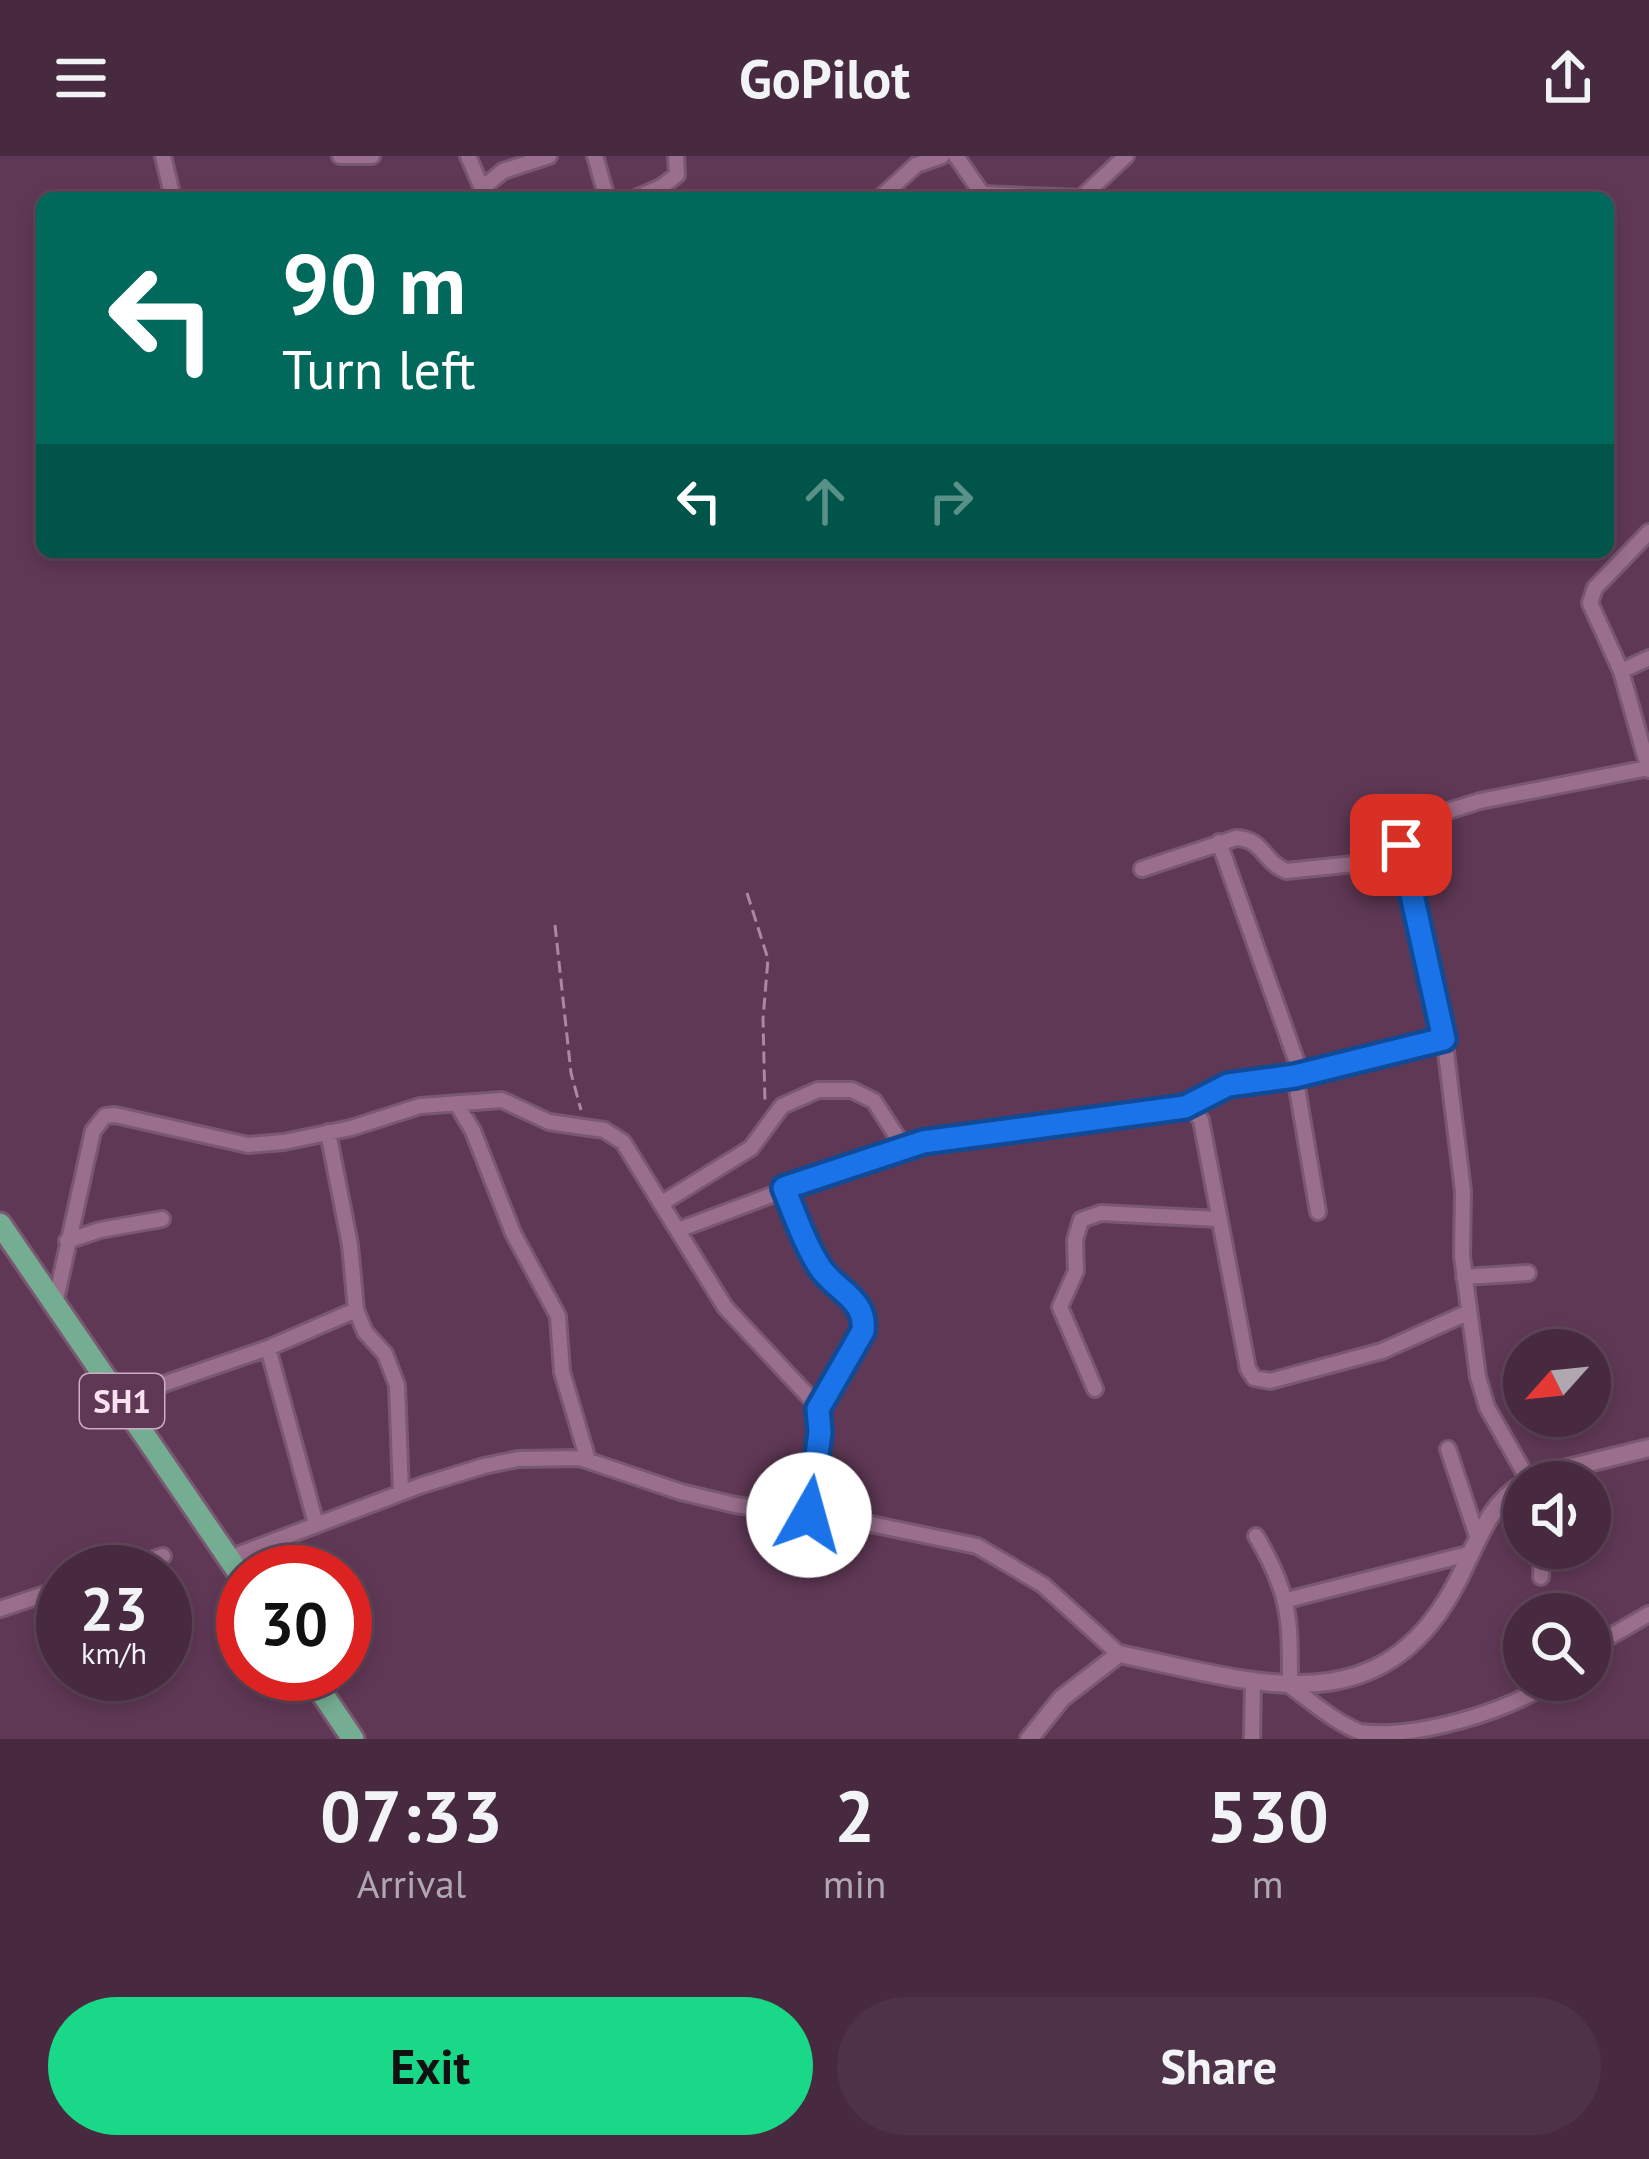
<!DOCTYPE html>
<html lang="en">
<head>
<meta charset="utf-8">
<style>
  body { margin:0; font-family:"PT Sans",sans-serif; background:#4e3247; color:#f1f3f6; height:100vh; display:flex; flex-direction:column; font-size:45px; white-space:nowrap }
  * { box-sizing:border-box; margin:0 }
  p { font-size:39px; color:#b0a7b1 }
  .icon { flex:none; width:66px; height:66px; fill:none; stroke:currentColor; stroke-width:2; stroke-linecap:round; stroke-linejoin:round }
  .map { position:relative; height:1583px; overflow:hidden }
  .sheet { display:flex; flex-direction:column; background:#472a40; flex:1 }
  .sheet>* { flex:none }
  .top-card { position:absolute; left:36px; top:36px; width:1578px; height:366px; border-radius:18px; box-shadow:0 6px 18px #0003,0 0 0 3px #5f4659; background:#00695c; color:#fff; overflow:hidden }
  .needle { width:78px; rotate:243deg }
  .fabs { position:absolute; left:1503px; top:1173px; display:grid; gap:24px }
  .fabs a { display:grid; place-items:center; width:108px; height:108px; border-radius:50%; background:#472a40; box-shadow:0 6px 18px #0003,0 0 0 3px #5f4659; font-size:60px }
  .speed { position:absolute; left:36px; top:1389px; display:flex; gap:24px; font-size:60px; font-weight:700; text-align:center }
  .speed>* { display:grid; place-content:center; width:156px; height:156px; border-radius:50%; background:#472a40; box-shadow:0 6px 18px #0003,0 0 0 3px #5f4659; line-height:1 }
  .speed small { font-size:30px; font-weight:400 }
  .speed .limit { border:18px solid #d22; background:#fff; color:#111 }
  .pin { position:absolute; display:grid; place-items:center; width:102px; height:102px; color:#fff; margin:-51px; border-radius:24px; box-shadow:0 6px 18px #0006 }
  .me { position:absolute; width:132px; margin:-66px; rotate:7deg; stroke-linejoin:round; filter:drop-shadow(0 0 9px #0008) }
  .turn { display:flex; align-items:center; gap:42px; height:252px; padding:0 48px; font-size:54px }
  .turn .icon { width:156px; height:156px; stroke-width:2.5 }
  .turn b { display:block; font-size:84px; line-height:102px }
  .lanes { display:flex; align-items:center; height:114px; padding:0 48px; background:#0003; justify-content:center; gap:60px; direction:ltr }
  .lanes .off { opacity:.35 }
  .eta { display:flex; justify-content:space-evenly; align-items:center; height:204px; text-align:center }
  .eta b { font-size:72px; font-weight:700; line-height:84px }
  .action { display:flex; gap:24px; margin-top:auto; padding:24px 48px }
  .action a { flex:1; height:138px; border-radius:72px; background:#19d988; color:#111; font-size:48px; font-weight:700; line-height:138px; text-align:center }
  .action a+a { background:#4e3247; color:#f1f3f6 }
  header { display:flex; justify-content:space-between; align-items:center; height:156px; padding:0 48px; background:#472a40; font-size:54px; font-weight:700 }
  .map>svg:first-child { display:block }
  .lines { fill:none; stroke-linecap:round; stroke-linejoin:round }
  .minor-casing { stroke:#7a5871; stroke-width:20 }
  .tertiary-casing { stroke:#7a5871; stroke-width:22 }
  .primary-casing { stroke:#7a5871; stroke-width:27 }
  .path { stroke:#a989a0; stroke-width:3; stroke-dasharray:12 6; stroke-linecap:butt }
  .minor { stroke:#9a6f8d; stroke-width:14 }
  .tertiary { stroke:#9a6f8d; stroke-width:16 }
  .primary { stroke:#74ad92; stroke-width:21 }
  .route-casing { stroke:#114b97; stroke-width:30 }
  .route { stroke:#1a73e8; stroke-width:21 }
  .labels { text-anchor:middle; stroke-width:12; stroke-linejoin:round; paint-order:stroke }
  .shield { fill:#5f3855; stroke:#ccaec3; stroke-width:3 }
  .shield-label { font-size:33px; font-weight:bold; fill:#fae1f2 }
</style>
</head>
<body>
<header><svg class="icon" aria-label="menu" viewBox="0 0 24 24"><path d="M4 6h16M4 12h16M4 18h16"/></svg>GoPilot<svg class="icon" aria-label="share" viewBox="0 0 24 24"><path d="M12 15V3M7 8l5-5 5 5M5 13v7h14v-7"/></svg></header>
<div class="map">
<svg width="1649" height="1583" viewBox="0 0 1649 1583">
  <rect width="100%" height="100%" fill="#5f3855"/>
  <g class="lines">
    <defs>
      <path id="minor" d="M163 0 173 42
        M340 0H372
        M468 0 485 39
        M595 0 607 42
        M956 0 985 42
        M982 38 1078 42
        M485 42 486 29 503 15 549 0
        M636 42 661 31 677 19 676 0
        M880 42 916 9 942 0
        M1081 42 1126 0
        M1649 376 1595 432 1590 447 1621 515 1649 614
        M1621 515 1649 502
        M1219 686 1301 918
        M1142 713 1236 682C1264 683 1263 706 1286 715L1402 703
        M1295 920 1318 1056
        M458 950 473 975 513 1077 558 1160 562 1216 588 1304
        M1185 951 1228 930 1295 920 1444 883
        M328 976 350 1089 356 1154 365 1176 385 1198 397 1229 401 1337
        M785 1032 817 1107 854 1144 865 1166 818 1253
        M662 1047 751 992 782 950 818 934H852L874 945 903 990
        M678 1074 903 990 985 976 1048 972 1185 951 1194 955 1201 964 1248 1213 1254 1222 1270 1225 1382 1195 1469 1156
        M67 1085 100 1074 162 1063
        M1464 1121 1528 1117
        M55 1148 93 975 105 960 115 959 248 989 284 986 351 972 420 950 502 944 549 966 604 974 623 986 725 1151 813 1245 821 1264 809 1359
        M268 1192 316 1368
        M1095 1233 1060 1151 1076 1115 1075 1084 1081 1064 1101 1057 1218 1063
        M120 1243 268 1192 356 1154
        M1448 1293 1478 1383
        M1529 1325 1487 1251 1478 1221 1462 1100 1463 1035 1443 872 1402 703V677L1423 663 1480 645 1648 612
        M1256 1380C1291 1439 1290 1463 1290 1530 1312 1546 1335 1566 1360 1576 1415 1583 1509 1556 1553 1524
        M229 1402 422 1329 484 1310 518 1303 580 1302 681 1336 735 1349 856 1365 977 1390 1043 1429 1119 1498
        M114 1416 163 1400
        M1541 1421 1542 1392
        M1287 1444 1472 1397
        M0 1453 63 1432
        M1590 1492 1649 1458
        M1252 1583 1253 1525"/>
      <path id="tertiary" d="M1527 1326 1556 1315 1649 1292
        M1029 1583 1062 1542 1119 1498C1252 1525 1381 1575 1458 1424 1476 1390 1488 1347 1524 1328"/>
      <path id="primary" d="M0 1068 243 1423
        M309 1518 353 1583"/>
    </defs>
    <!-- minor casing -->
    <use href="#minor" class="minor-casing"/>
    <!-- tertiary casing -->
    <use href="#tertiary" class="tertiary-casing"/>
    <!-- primary casing -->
    <use href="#primary" class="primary-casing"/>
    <!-- path -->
    <path class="path" d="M747 737 768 803 763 863 765 947
      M555 769 571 917 581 954"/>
    <!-- minor -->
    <use href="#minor" class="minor"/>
    <!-- tertiary -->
    <use href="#tertiary" class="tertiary"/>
    <!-- primary -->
    <use href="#primary" class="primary"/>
  </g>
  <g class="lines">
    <defs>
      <path id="route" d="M809 1359 820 1276 818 1253 863 1175C867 1144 837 1135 821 1113 805 1089 795 1059 784 1032L923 986 1185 951 1228 929 1295 920 1444 883 1401 689"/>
    </defs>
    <!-- route casing -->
    <use href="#route" class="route-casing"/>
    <!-- route -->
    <use href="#route" class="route"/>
  </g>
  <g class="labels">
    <!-- shield labels -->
    <rect class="shield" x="80" y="1218" width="84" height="54" rx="9"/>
    <g class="shield-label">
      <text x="122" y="1257">SH1</text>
    </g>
  </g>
</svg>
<div class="fabs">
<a><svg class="needle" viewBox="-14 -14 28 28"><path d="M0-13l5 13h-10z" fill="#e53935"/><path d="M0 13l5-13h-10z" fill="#b0a7b1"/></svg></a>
<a><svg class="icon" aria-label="sound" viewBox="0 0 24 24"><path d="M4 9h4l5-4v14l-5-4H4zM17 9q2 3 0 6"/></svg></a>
<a><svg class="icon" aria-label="search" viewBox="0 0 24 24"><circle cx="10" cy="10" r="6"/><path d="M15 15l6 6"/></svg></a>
</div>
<div class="speed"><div>23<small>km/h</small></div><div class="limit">30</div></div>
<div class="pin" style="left:1401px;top:689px;background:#d93025"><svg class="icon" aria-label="arrive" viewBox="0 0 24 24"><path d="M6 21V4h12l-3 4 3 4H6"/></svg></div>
<svg class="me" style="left:809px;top:1359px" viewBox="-20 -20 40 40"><circle r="19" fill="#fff"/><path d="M0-13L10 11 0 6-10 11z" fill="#1a73e8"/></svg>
<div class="top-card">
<div class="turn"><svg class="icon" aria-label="left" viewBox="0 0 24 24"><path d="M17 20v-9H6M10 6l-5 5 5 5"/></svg><div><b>90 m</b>Turn left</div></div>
<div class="lanes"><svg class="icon" aria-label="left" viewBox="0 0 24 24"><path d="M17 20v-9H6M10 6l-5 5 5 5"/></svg><svg class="icon off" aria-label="ahead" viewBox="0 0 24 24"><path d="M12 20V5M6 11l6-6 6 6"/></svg><svg class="icon off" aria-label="right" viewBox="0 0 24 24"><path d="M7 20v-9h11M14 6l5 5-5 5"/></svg></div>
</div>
</div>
<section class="sheet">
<div class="eta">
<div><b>07:33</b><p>Arrival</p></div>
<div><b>2</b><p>min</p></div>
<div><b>530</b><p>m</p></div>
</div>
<div class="action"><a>Exit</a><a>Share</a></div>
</section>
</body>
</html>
